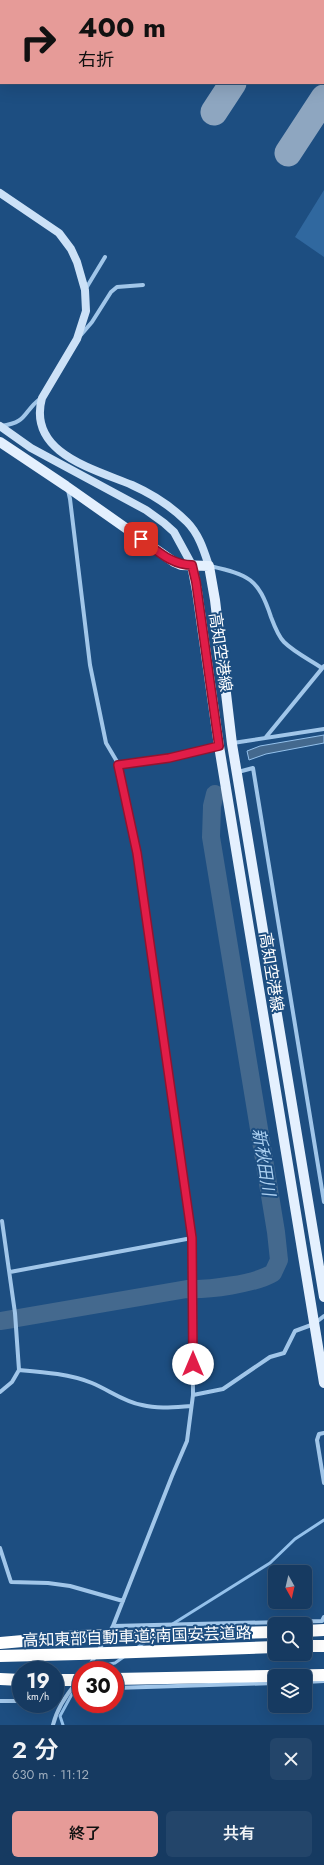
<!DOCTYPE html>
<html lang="ja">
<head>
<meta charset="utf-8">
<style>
  body { margin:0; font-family:Jost,"Noto Sans JP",sans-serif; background:#23456a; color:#f1f3f6; height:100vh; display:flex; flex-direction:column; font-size:15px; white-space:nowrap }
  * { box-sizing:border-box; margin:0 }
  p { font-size:13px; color:#9eadbd }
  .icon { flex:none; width:22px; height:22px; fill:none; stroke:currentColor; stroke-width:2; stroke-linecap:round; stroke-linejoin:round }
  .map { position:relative; height:1725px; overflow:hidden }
  .sheet { display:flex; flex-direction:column; background:#163a61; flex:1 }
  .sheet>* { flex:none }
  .banner { position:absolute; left:0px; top:0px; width:324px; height:84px; box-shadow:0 4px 16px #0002,0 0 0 1px #355476; background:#e69b98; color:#111; overflow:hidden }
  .needle { width:26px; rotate:172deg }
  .controls { position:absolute; left:268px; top:1565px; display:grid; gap:8px }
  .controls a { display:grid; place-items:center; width:44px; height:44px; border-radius:6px; background:#163a61; box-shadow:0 4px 16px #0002,0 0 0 1px #355476; font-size:20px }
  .speed { position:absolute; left:12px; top:1661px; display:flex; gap:8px; font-size:20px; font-weight:700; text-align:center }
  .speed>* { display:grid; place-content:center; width:52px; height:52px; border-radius:50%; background:#163a61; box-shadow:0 4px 16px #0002,0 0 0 1px #355476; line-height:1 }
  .speed small { font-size:10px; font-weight:400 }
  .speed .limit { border:6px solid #d22; background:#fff; color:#111 }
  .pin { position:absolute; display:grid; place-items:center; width:34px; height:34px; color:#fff; margin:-17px; border-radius:8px; box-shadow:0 2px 6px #0006 }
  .me { position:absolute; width:44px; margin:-22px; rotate:0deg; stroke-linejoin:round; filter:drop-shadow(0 0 3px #0008) }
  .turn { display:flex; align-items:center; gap:14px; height:84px; padding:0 12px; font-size:18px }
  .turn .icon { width:52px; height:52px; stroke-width:2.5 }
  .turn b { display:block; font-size:28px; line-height:34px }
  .round { display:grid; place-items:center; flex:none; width:42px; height:42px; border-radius:6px; background:#23456a }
  .head { display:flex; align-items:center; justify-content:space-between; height:68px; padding:0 12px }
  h1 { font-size:24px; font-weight:600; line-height:30px }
  .primary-button { display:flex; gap:8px; margin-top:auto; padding:8px 12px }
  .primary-button a { flex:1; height:46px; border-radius:6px; background:#e69b98; color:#111; font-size:16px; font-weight:600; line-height:46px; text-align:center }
  .primary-button a+a { background:#23456a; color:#f1f3f6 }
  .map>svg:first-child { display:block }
  .green { fill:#30689f }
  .water { fill:#44698e; stroke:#94c1eb }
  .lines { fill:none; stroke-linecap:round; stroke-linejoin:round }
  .stream { stroke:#94c1eb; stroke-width:3 }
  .river { stroke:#44698e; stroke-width:18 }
  .taxiway { stroke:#8ea6c0; stroke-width:27 }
  .street { stroke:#a1c6e9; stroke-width:4 }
  .secondary { stroke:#cce1f7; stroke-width:8 }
  .primary { stroke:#e4f0fe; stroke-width:10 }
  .highway { stroke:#fff; stroke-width:12 }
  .highway-bridge { stroke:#fff; stroke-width:12 }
  .route-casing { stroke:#92132f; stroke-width:10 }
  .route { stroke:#e11d48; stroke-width:7 }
  .labels { text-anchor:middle; stroke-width:4; stroke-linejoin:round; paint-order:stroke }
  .street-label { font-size:16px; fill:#fff; stroke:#1d4e81 }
  .water-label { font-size:17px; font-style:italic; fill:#acd0f1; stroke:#1d4e81 }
</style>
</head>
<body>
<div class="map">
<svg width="324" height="1725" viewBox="0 0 324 1725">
  <rect width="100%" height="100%" fill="#1d4e81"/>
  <!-- green -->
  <path class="green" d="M324 190V257L295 237Z"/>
  <!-- water -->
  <path class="water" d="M324 735V743L266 754 249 760 247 751 260 746Z"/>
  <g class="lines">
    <!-- stream -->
    <path class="stream" d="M171 1625 270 1563 295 1539 324 1520
      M138 1647 150 1639
      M95 1670 99 1666 115 1663 125 1656
      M63 1725 60 1716 72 1694 81 1685"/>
    <!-- river -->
    <path class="river" d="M18 1318 187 1289C208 1290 255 1284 273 1273L279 1260 276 1232 211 837 212 806 215 794
      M0 1321 13 1319"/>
    <!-- taxiway -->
    <path class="taxiway" d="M79 1V0
      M178 1 179 0
      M286 1 287 0
      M214 112 233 83
      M288 153 324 98"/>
    <!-- street -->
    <path class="street" d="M85 290 105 257
      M80 336 92 322 111 292 117 287 143 285
      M1 426C29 422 22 412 41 398
      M68 490 70 499 90 665 106 743 119 765 137 853 192 1238 193 1395 187 1441 172 1476 113 1626 87 1670
      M210 566C249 575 258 578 271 617 274 625 278 636 284 642 294 652 310 660 322 668
      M266 737 324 666
      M233 743 324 729
      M119 765 169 758 218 746
      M238 772 253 768 324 1202
      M10 1272 192 1238
      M19 1370C43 1372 70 1374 92 1383 109 1390 124 1402 142 1405 158 1409 175 1407 191 1406
      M0 1392 12 1382 19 1370 15 1313 2 1221
      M193 1395 223 1389 270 1357 284 1353 295 1331 314 1324 324 1316
      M324 1433 319 1434 317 1440 324 1483
      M0 1548 11 1582 48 1583 70 1586 123 1601
      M113 1626 322 1621 324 1617
      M305 1682 324 1681
      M115 1688 275 1683
      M71 1690 81 1689
      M0 1701H21
      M53 1725C57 1708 66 1695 77 1682"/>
    <!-- secondary -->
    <path class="secondary" d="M0 193 59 233 71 249 77 262 85 290 86 311 77 339 42 398C27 453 94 469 132 485 152 494 172 507 187 522 199 534 204 551 209 566
      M0 426 31 448 146 510 164 523 174 532 192 565"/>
    <!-- primary -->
    <path class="primary" d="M0 442 66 486 174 562 181 565 209 566 215 600 232 744 324 1297
      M192 565 197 591 219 746 324 1383"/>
    <!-- highway -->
    <path class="highway" d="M305 1631 324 1630
      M0 1643 79 1636
      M305 1646H324
      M0 1656 79 1654
      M0 1679 21 1680
      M115 1679 324 1675"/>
    <!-- highway-bridge -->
    <path class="highway-bridge" d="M79 1636 275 1632
      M79 1654 275 1647
      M60 1680H81"/>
  </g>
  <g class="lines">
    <defs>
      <path id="route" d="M141 539C157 550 171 565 192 565L196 582 219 746 169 758 118 765 137 853 192 1238 193 1364"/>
    </defs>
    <!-- route casing -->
    <use href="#route" class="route-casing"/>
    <!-- route -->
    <use href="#route" class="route"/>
  </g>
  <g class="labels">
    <!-- street labels -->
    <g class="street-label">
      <text transform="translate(221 652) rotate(82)" y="6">高知空港線</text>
      <text transform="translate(272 972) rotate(81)" y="6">高知空港線</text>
      <text transform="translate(137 1636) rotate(-2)" y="6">高知東部自動車道;南国安芸道路</text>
    </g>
    <!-- water labels -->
    <g class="water-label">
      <text transform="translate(264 1162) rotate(81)" y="6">新秋田川</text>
    </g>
  </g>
</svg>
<div class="controls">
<a><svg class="needle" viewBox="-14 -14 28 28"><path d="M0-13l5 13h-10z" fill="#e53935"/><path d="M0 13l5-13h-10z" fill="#9eadbd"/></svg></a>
<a><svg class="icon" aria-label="search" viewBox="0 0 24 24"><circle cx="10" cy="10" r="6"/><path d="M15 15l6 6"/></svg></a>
<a><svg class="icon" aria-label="layers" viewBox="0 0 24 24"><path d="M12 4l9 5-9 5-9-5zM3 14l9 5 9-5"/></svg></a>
</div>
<div class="speed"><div>19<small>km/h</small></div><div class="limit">30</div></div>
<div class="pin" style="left:141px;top:539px;background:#d93025"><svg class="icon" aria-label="arrive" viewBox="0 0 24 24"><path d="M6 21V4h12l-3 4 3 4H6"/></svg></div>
<svg class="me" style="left:193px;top:1364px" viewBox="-20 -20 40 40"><circle r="19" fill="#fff"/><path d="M0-13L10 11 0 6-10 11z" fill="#e11d48"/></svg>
<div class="banner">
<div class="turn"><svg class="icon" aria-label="right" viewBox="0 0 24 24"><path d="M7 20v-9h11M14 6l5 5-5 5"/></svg><div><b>400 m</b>右折</div></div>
</div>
</div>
<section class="sheet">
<div class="head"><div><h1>2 分</h1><p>630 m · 11:12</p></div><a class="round"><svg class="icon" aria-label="close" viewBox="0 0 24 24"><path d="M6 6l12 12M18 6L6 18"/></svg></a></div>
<div class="primary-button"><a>終了</a><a>共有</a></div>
</section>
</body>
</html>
